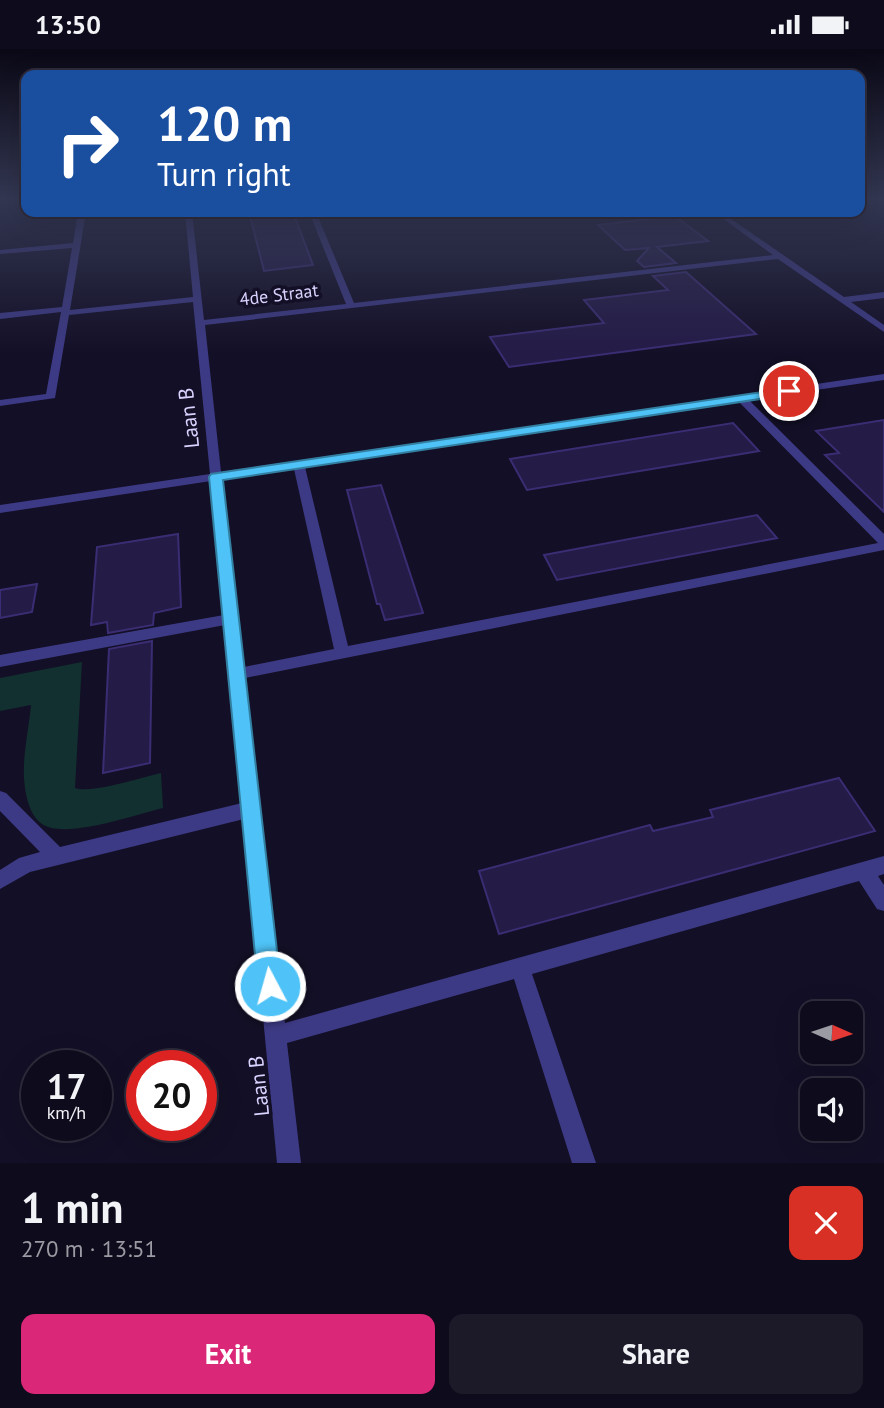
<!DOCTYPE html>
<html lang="en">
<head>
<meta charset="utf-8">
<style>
  body { margin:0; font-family:"PT Sans",sans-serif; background:#1c1929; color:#f1f3f6; height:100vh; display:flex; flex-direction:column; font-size:26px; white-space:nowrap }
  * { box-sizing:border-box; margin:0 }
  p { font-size:23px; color:#9b9ba3 }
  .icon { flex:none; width:38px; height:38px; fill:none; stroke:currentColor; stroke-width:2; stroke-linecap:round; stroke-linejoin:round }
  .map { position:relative; height:1114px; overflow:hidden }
  .side { display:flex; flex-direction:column; background:#0e0b1c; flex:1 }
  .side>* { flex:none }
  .top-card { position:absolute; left:21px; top:21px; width:844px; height:147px; border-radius:14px; box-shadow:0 7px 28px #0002,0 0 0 2px #2e2b3b; background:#1a4fa0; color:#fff; overflow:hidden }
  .needle { width:46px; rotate:93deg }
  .fabs { position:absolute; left:800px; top:952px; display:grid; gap:14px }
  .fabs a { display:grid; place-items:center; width:63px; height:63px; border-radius:14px; background:#0e0b1c; box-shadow:0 7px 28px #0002,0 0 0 2px #2e2b3b; font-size:35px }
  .speed { position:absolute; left:21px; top:1001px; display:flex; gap:14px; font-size:35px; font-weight:700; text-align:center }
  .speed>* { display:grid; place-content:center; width:91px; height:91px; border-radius:50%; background:#0e0b1c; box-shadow:0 7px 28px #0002,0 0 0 2px #2e2b3b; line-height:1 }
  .speed small { font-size:18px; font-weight:400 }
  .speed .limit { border:10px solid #d22; background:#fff; color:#111 }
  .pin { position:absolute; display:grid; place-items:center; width:60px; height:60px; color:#fff; margin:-30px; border:4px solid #fff; border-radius:50%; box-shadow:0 2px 7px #0007 }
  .me { position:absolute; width:77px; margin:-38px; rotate:354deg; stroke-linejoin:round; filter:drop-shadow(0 0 5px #0008) }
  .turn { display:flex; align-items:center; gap:24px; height:147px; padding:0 21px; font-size:32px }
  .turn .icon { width:91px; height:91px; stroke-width:2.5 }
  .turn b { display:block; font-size:49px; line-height:60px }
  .round { display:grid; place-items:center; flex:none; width:74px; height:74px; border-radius:14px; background:#1c1929 }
  .head { display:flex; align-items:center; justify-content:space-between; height:119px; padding:0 21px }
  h1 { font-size:42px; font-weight:700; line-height:52px }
  .primary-button { display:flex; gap:14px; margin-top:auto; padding:14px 21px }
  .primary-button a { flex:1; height:80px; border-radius:14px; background:#db2777; color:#fff; font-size:28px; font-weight:700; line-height:80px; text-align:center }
  .primary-button a+a { background:#1c1929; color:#f1f3f6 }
  .status { display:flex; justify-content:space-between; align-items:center; height:49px; padding:0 35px; background:#0e0b1c; direction:ltr }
  .status svg { height:19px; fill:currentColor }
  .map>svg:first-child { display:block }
  .green { fill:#12302f }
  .building { fill:#241b47; stroke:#3b2d73; stroke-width:2 }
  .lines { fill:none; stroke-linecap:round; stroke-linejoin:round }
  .service { fill:#3d3a85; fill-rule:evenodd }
  .route { fill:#4fc3f7; stroke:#337fa1; stroke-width:2 }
  .labels { text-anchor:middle; stroke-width:7; stroke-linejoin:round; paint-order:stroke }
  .far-street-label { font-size:18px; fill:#d9d4ff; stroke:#130f26 }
  .street-label { font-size:21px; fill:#d9d4ff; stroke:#130f26 }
</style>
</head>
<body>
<div class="status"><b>13:50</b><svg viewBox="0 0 49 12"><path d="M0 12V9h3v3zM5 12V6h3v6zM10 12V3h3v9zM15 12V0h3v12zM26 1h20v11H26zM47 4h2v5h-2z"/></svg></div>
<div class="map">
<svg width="884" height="1114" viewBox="0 0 884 1114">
  <rect width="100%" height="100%" fill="#130f26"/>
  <!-- green -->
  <path class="green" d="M82 613 75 739C91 745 143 728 161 724L163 759C137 765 65 791 42 775 26 764 23 733 24 715 25 696 29 676 31 656L0 662V629Z"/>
  <!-- building -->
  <path class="building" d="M249 163H293L313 216 264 222Z
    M675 167 708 192 657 198 676 214 644 218 637 212 649 199 625 201 598 176Z
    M686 223 756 285 509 318 490 288 604 274 584 251 668 241 653 227Z
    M884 371V463L825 406 839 404 816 382Z
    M733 374 759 402 527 441 510 410Z
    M381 436 423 564 385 571 380 555H377L347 441Z
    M757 466 777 489 557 531 544 506Z
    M178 485 181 558 154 564 153 576 108 584 107 573 91 576 97 498Z
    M37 535 32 563 0 569V541Z
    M152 592 150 714 103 724 109 600Z
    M839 729 875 782 499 885 479 822 650 776 653 782 713 768 710 761Z"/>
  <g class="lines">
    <!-- service -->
    <path class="service" d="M78 163H86L70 261 193 248 185 163H192L204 271 346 255 309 163H316L354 254 773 206 714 163H721L844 248 884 243V249L851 253 884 276V283L778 210 205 276 221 423 884 325V331L749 351 884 485V501L245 629 285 974 884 807V825L878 827 884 836V862L877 860 859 832 532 925 596 1114H572L514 930 287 994 301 1114H277L244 770 30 823 0 840V821L19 809 40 803 0 762V742L6 744 60 798 242 754 225 576 0 618V606L224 566 211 432 0 464V456L210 425 193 253 69 266 55 349 0 357V351L46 345 61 263 0 270V264L62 258 72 199 0 205V201L73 194ZM739 353 878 494 348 597 305 418ZM294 420 334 600 244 618 222 430Z"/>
  </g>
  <!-- sky -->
  <linearGradient id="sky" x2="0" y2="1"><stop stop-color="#0a0815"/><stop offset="0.49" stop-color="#333752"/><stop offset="1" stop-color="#333752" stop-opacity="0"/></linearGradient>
  <rect width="884" height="305" fill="url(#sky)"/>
  <!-- route -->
  <path class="route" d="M789 339 793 340V345L223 431 281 937 278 945 270 948 261 945 258 937 209 428 211 425Z"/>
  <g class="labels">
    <!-- far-street labels -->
    <g class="far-street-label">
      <text transform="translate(279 246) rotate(-7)" y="6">4de Straat</text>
    </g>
    <!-- street labels -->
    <g class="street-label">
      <text transform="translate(189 369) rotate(-96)" y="7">Laan B</text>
      <text transform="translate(259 1037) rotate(-96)" y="7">Laan B</text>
    </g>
  </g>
</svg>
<div class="fabs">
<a><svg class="needle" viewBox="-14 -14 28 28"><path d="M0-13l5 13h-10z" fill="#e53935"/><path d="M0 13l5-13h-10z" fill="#9b9ba3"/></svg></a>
<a><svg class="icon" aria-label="sound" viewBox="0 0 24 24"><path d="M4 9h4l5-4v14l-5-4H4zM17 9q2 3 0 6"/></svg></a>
</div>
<div class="speed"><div>17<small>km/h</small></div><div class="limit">20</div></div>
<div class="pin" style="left:789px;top:342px;background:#d93025"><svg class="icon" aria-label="arrive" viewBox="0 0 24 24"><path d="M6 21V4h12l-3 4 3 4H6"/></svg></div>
<svg class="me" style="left:270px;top:937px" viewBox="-20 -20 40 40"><circle r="17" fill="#4fc3f7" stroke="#fff" stroke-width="3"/><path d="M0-11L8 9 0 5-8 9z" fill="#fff"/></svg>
<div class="top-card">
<div class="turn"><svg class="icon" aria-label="right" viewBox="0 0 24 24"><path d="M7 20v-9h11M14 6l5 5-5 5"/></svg><div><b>120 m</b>Turn right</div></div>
</div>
</div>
<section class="side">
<div class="head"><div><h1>1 min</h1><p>270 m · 13:51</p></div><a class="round" style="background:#d93025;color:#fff"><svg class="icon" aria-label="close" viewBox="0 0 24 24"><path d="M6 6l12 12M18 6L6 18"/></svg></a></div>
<div class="primary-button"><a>Exit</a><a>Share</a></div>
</section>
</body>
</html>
